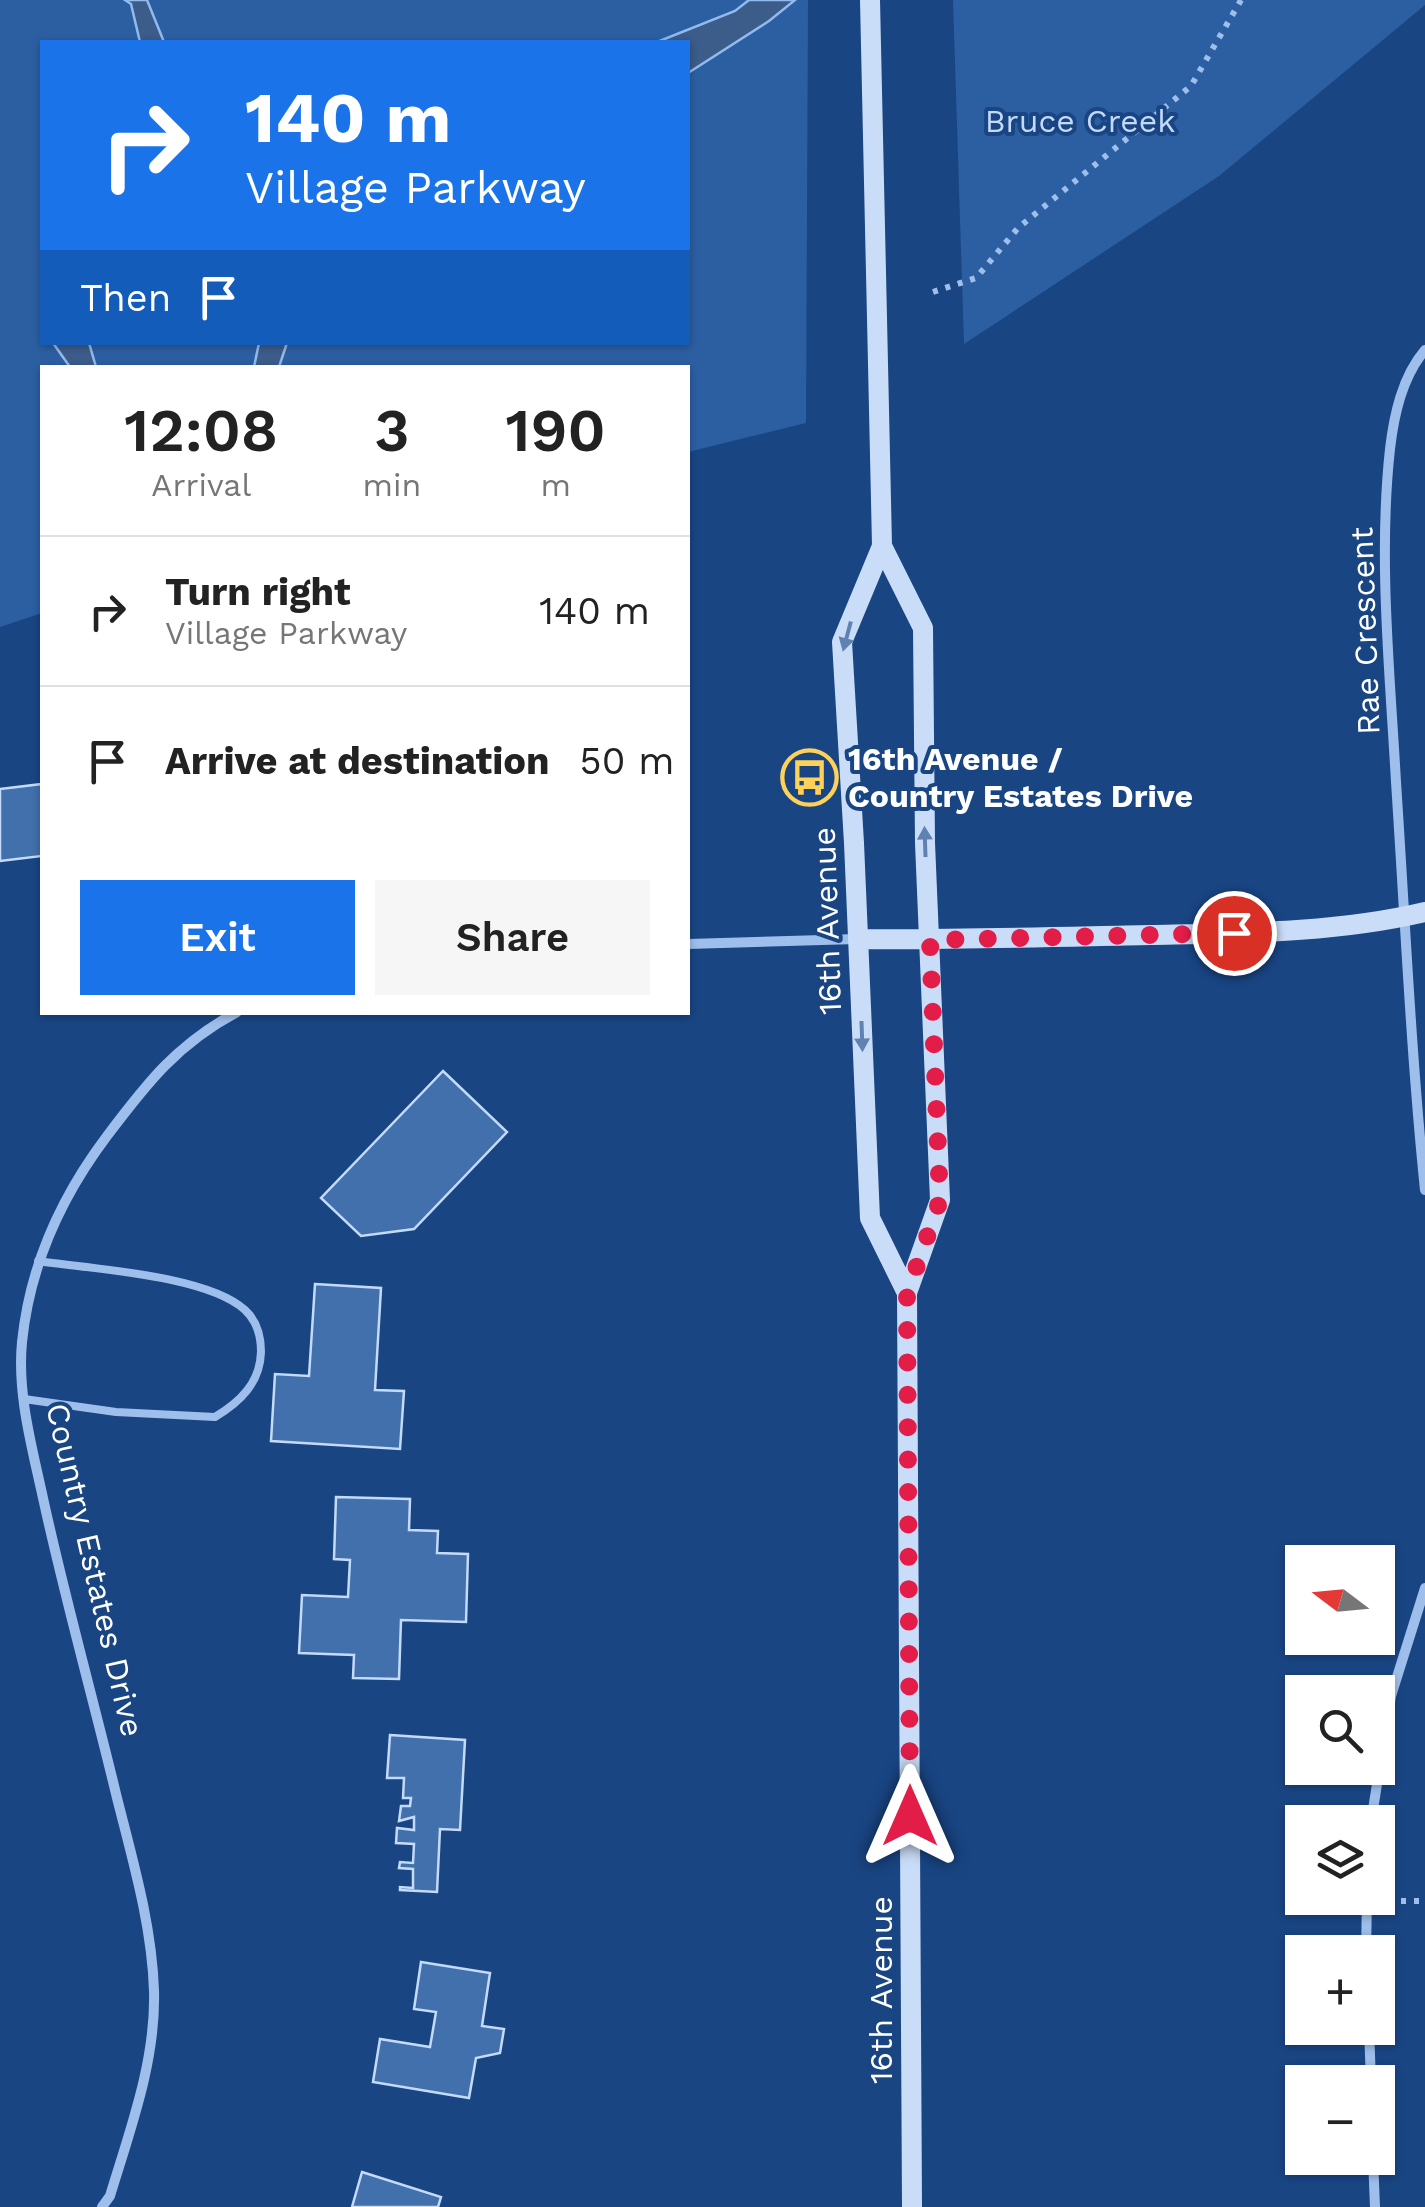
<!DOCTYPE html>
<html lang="en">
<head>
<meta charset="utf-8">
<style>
  body { margin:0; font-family:"Work Sans",sans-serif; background:#f6f6f6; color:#222; height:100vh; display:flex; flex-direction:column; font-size:38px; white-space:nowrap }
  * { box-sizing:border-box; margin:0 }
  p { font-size:32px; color:#767676 }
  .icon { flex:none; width:55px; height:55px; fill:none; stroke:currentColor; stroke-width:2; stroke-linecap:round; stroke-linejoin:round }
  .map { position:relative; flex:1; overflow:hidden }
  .side { position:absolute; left:40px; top:365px; width:650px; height:650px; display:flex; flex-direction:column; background:#fff; border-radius:0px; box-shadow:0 2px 8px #0004 }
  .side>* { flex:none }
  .hud { position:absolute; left:40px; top:40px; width:650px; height:305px; border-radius:0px; box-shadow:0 2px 8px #0004; background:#1a73e8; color:#fff; overflow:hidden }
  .needle { width:65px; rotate:286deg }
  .tools { position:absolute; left:1285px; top:1545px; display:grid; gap:20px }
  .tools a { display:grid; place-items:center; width:110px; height:110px; border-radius:0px; background:#fff; box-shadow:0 2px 8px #0004; font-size:50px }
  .pin { position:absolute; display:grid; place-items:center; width:85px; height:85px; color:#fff; margin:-42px; border:5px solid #fff; border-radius:50%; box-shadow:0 2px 10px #0007 }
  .me { position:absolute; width:110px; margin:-55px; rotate:0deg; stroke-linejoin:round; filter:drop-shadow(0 0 8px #0008) }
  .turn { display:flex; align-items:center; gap:35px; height:210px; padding:0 40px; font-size:45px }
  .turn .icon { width:130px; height:130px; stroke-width:2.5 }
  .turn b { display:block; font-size:70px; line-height:85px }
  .then { display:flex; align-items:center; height:95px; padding:0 40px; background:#0003; gap:20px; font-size:38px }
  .eta { display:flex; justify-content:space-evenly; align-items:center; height:170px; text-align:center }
  .eta b { font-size:60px; font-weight:600; line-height:70px }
  .button { display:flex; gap:20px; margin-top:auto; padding:20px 40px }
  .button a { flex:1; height:115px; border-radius:0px; background:#1a73e8; color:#fff; font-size:40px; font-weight:600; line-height:115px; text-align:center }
  .button a+a { background:#f6f6f6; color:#222 }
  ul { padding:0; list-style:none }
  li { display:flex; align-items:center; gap:30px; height:150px; padding:0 40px; border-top:2px solid #e0e0e0 }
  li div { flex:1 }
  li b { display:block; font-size:38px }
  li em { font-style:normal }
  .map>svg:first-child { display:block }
  .green { fill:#2c5fa2; fill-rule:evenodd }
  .water { fill:#3c5c8a; stroke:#91baee; stroke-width:2.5 }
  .building { fill:#4270ac; stroke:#c3daf8; stroke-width:2.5 }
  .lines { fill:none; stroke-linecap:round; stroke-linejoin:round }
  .path { stroke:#9ebfeb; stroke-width:6; stroke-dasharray:5 8; stroke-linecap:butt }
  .lane { stroke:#9ebfeb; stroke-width:8 }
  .street { stroke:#9ebfeb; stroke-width:10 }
  .secondary { stroke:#caddf8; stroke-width:20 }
  .oneway { fill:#6082b2 }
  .route { stroke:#e11d48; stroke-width:18; stroke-dasharray:0 32.4 }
  .labels { text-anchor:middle; stroke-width:8; stroke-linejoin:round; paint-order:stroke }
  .park-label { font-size:32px; fill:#c3daf8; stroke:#194583 }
  .street-label { font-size:32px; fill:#fff; stroke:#194583 }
  .poi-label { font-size:32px; font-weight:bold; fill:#fff; stroke:#194583; text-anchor:start }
</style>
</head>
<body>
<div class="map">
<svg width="1425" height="2207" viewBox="0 0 1425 2207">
  <rect width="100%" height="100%" fill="#194583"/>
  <!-- green -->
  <path class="green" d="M0 0H808L806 423 688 452V368H42V613L0 627ZM42 42H688V342H42Z
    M953 0H1425V5L1219 176 964 344Z"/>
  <!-- water -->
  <path class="water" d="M125 0H147L164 42H140L131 4Z
    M749 0H795L769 21 688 73V42H657L735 11Z
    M53 343H89L96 367H70Z
    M259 343H287L279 367H254Z"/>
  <!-- building -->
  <path class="building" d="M42 784V856L0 861V789Z
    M443 1071 507 1132 414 1229 361 1236 321 1198Z
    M315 1284 381 1288 375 1390 404 1391 400 1449 271 1441 275 1374 309 1376Z
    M336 1497 410 1499 409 1530 438 1531 437 1553 468 1554 466 1622 401 1620 399 1679 353 1678 354 1655 299 1653 302 1595 348 1597 350 1560 334 1559Z
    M390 1735 465 1740 460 1830 440 1829 437 1892 400 1890V1887L413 1888V1869L399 1868 400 1862 413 1863 414 1844 396 1843 397 1828 414 1830V1817L399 1821 401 1806H410L411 1798H403L404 1778H387Z
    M421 1962 490 1973 482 2026 504 2029 500 2053 476 2058 469 2098 373 2082 380 2039 430 2047 436 2012 414 2009Z
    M362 2172 441 2197 438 2207H352Z"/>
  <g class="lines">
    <!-- path -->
    <path class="path" d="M933 292 976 278 1018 228 1191 86 1241 0
      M1388 1901H1425"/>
    <!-- lane -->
    <path class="lane" d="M24 1399 116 1412 215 1417C240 1402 260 1383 261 1352 261 1337 257 1321 245 1310 207 1275 91 1269 38 1261"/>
    <!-- street -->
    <path class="street" d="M1425 350C1402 377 1394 415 1390 449 1378 558 1390 673 1396 782 1405 918 1411 1054 1425 1190
      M688 944 857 939
      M1371 1822 1391 1696 1425 1588
      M1366 1952 1367 1898
      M1369 2028 1371 2082
      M1373 2158 1375 2207
      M102 2207 110 2196C130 2130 156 2061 154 1991 152 1926 133 1861 117 1798 93 1698 65 1599 43 1498 32 1447 17 1394 22 1342 30 1264 61 1197 107 1136 147 1083 177 1044 237 1012"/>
    <!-- secondary -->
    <path class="secondary" d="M870 0 882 546 842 642 854 843 870 1218 907 1293
      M882 546 923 628 925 843 940 1200 907 1293 912 2207
      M858 939C956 940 1053 937 1150 935 1241 933 1336 933 1425 912"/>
  </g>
  <!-- one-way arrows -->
  <defs><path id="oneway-solid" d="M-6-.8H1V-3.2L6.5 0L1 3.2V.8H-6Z" transform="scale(2.5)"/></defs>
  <g class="oneway">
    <use href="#oneway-solid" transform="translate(847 636) rotate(105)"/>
    <use href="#oneway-solid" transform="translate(925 842) rotate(-92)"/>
    <use href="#oneway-solid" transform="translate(862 1036) rotate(88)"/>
  </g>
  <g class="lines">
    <!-- route -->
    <path class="route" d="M910 1816 907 1294 940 1200 930 940 1234 933"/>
  </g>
  <!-- icons -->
  <defs>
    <symbol id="bus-ring" viewBox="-11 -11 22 22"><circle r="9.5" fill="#194583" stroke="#fed159" stroke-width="1.5"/><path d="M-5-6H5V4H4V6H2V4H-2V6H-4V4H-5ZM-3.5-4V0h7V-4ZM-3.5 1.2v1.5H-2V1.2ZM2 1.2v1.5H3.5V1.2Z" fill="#fed159"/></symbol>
  </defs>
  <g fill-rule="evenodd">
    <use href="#bus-ring" x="778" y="746" width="63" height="63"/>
  </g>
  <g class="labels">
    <!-- park labels -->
    <g class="park-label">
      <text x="1080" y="132">Bruce Creek</text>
    </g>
    <!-- street labels -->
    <g class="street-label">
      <text transform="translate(1365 631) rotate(-92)" y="11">Rae Crescent</text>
      <text transform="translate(827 921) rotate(-92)" y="11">16th Avenue</text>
      <text transform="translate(95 1570) rotate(77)" y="11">Country Estates Drive</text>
      <text transform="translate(881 1990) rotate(-90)" y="11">16th Avenue</text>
    </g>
    <!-- poi labels -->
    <g class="poi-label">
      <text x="848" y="770">16th Avenue /<tspan x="848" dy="37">Country Estates Drive</tspan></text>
    </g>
  </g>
</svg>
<div class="tools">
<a><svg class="needle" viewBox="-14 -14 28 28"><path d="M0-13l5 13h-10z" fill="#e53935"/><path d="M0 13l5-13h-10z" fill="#767676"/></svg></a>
<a><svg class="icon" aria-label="search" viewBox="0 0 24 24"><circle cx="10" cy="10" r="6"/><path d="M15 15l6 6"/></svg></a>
<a><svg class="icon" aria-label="layers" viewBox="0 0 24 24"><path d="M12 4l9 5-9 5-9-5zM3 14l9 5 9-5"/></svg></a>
<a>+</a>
<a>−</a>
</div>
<div class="pin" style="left:1234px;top:933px;background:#d93025"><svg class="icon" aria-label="arrive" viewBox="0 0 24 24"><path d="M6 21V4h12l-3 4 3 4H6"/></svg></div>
<svg class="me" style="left:910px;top:1816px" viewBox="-20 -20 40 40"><path d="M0-17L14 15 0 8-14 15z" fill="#e11d48" stroke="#fff" stroke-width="4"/></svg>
<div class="hud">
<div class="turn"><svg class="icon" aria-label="right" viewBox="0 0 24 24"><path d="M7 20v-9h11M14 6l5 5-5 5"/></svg><div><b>140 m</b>Village Parkway</div></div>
<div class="then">Then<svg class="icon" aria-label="arrive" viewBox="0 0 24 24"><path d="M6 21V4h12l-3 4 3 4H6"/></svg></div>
</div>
<section class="side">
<div class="eta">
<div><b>12:08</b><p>Arrival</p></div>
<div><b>3</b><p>min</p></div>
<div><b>190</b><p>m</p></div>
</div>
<ul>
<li><svg class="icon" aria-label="right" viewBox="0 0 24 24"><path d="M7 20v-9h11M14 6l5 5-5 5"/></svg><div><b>Turn right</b><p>Village Parkway</p></div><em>140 m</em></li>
<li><svg class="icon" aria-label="arrive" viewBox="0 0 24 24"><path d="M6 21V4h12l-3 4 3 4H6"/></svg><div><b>Arrive at destination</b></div><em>50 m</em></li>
</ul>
<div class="button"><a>Exit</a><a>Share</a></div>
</section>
</div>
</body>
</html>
